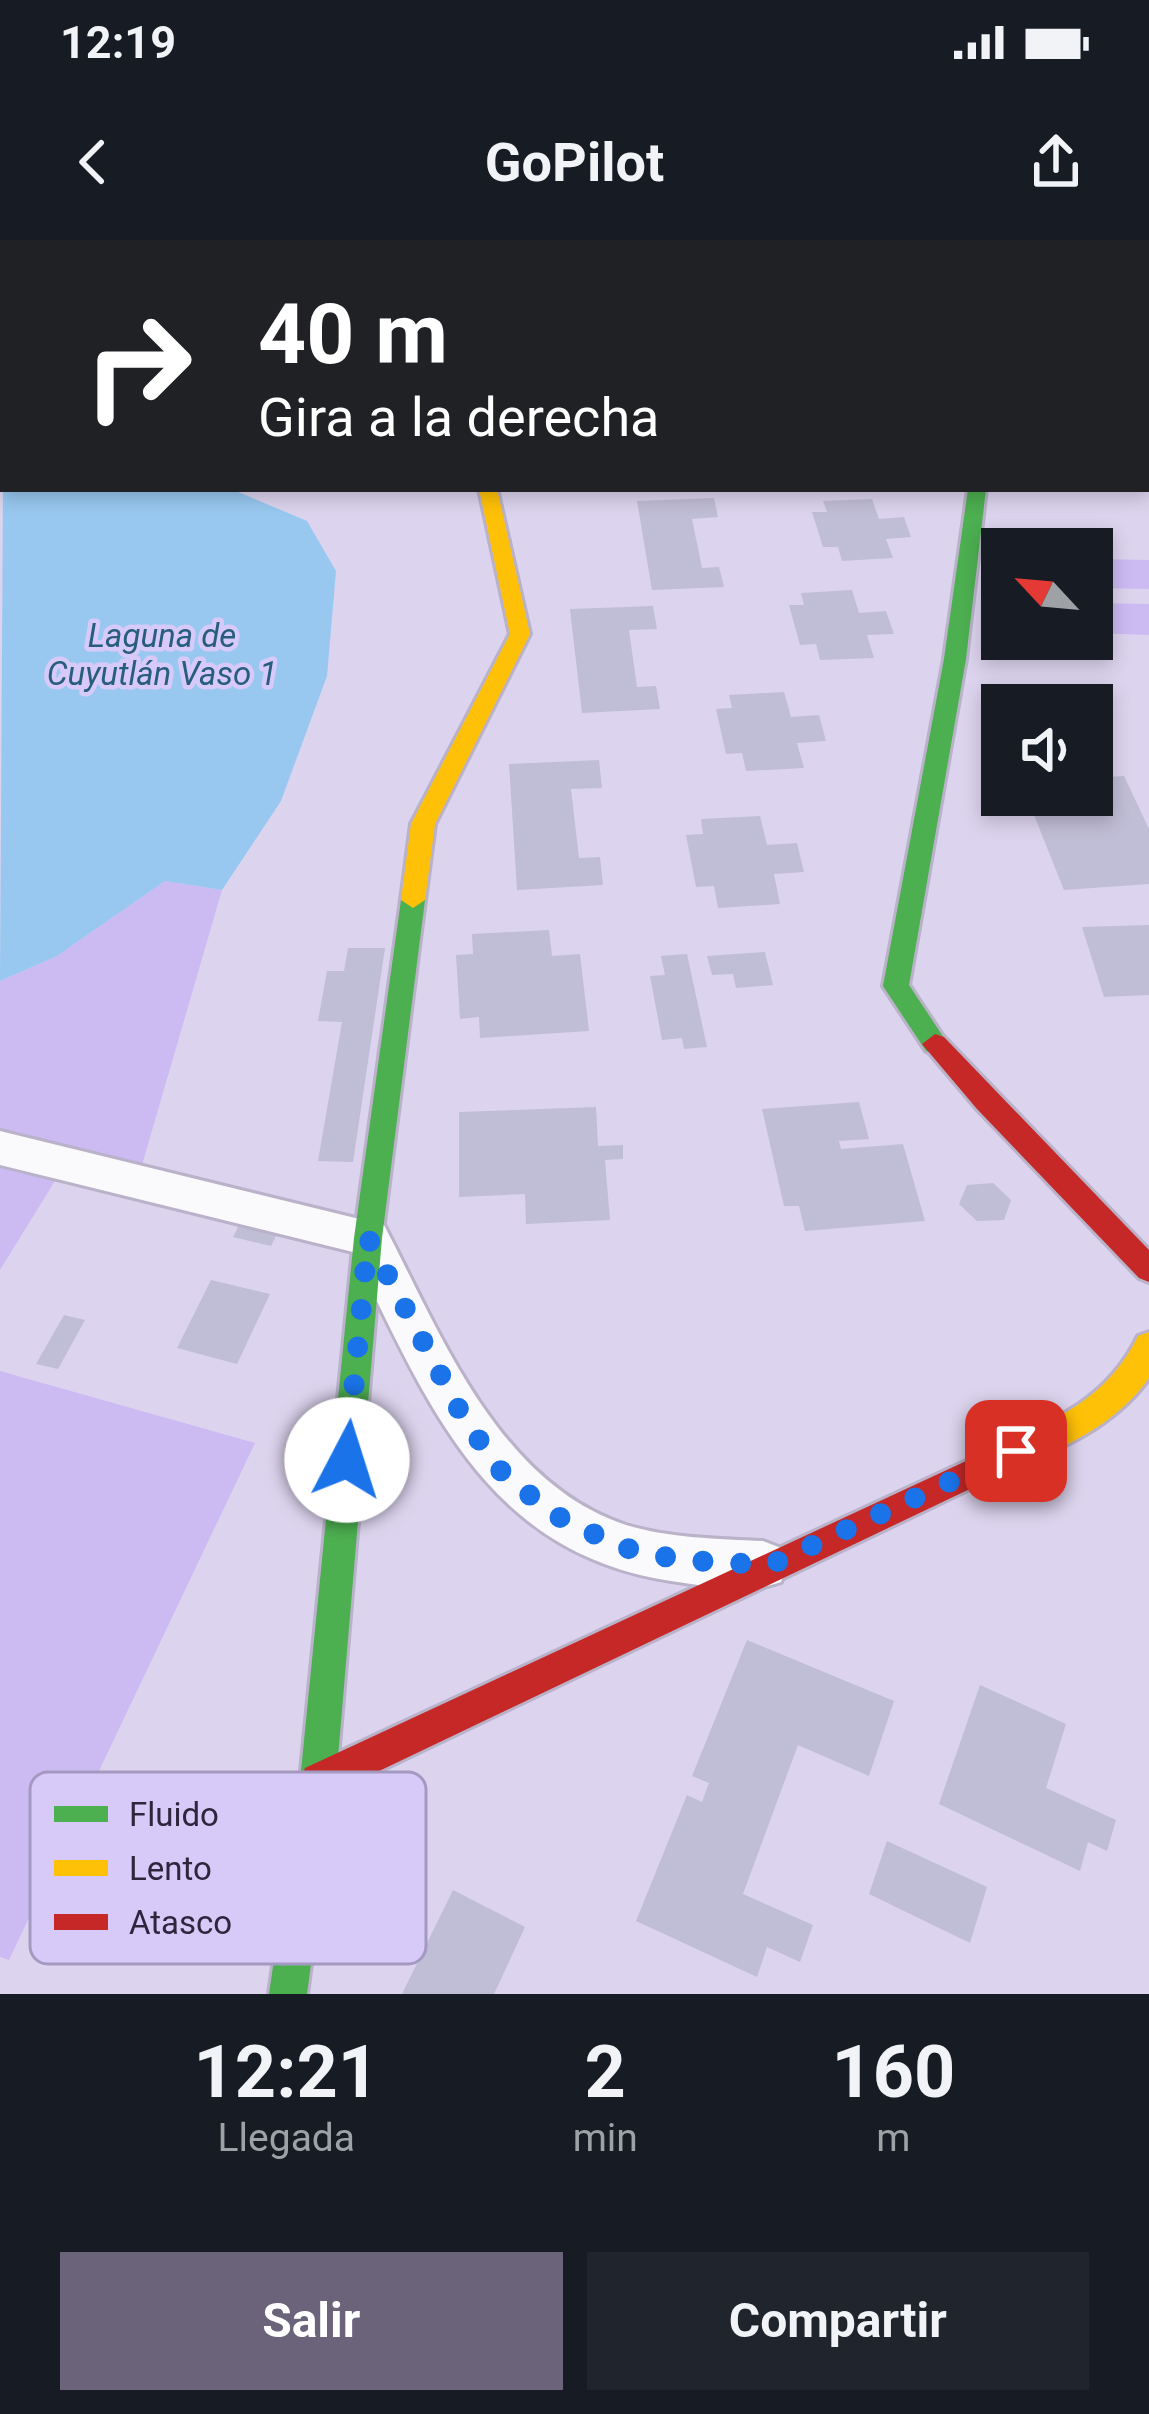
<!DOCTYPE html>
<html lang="es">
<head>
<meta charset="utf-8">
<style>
  body { margin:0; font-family:Roboto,sans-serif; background:#20242c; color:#f1f3f6; height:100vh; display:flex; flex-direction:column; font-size:45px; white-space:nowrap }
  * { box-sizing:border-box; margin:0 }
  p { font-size:39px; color:#9ea1a6 }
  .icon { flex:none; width:66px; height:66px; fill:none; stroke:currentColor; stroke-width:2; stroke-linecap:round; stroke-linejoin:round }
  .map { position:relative; height:1754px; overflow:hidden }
  .sheet { display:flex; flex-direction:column; background:#171b24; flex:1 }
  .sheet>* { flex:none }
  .top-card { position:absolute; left:0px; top:0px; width:1149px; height:252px; box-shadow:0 6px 18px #0003; background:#202124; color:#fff; overflow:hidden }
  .needle { width:78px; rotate:296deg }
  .controls { position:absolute; left:981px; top:288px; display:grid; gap:24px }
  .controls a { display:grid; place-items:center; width:132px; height:132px; border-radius:0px; background:#171b24; box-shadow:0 6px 18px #0003; font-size:60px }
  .pin { position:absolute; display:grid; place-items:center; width:102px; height:102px; color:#fff; margin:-51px; border-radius:24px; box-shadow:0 6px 18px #0006 }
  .me { position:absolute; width:132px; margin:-66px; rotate:5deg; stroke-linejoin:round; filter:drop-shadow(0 0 9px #0008) }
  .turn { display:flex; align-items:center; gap:42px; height:252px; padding:0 60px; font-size:54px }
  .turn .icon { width:156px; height:156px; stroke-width:2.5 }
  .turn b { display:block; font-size:84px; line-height:102px }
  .eta { display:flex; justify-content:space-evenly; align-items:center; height:204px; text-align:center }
  .eta b { font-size:72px; font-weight:700; line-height:84px }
  .cta { display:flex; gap:24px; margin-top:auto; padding:24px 60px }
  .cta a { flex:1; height:138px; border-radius:0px; background:#6a637a; color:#fff; font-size:48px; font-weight:700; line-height:138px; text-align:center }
  .cta a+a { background:#20242c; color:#f1f3f6 }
  .status { display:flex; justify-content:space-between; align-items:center; height:84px; padding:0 60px; background:#171b24; direction:ltr }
  .status svg { height:33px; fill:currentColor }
  header { display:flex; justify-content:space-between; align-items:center; height:156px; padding:0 60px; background:#171b24; font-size:54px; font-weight:700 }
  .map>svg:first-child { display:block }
  .green { fill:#ccbaf3 }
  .water { fill:#98c8f0 }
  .building { fill:#c0bdd6 }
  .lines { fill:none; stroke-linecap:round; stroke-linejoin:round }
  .lane-casing { stroke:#b9b2c9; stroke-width:6 }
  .street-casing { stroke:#b9b2c9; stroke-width:6 }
  .fast-casing { stroke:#b9b2c9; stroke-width:6 }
  .slow-casing { stroke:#b9b2c9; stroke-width:6 }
  .jam-casing { stroke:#b9b2c9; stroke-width:6 }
  .lane { fill:#faf9fc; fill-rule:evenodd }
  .street { fill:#faf9fc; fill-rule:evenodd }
  .fast { fill:#4caf50; fill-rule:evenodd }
  .slow { fill:#ffc107; fill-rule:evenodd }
  .jam { fill:#c62828; fill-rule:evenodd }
  .route { stroke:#1a73e8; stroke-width:21; stroke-dasharray:0 37.8 }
  .labels { text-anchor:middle; stroke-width:9; stroke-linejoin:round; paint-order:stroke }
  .far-water-label { font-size:33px; font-style:italic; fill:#275d7d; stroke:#d7caf9 }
  .key { fill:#d7caf9; stroke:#a499c0; stroke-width:3 }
  .key-label { font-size:33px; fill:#2d263c }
</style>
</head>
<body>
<div class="status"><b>12:19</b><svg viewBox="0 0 49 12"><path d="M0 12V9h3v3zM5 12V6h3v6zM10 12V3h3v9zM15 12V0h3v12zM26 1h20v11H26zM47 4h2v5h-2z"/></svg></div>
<header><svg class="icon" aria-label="back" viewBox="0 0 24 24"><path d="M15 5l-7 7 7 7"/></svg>GoPilot<svg class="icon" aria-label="share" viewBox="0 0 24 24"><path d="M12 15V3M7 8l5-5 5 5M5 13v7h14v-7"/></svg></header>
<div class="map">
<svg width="1149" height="1754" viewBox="0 0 1149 1754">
  <rect width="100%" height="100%" fill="#dcd4ee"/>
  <!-- green -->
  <path class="green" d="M1092 319 1149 320V349L1092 348Z
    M1092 363 1149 364V395L1094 393Z
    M165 641 222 650 142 925 74 910 0 1030V741L57 716Z
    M0 1131 255 1203 9 1720 0 1717Z"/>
  <!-- water -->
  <path class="water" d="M0 0H302L3 3 0 197Z
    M3 245 231 249 307 281 336 331 327 436 281 561 222 650 165 641 57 716 0 741Z"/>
  <!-- building -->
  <path class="building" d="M714 258 718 277 692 279 702 328 719 327 724 347 652 350 637 261Z
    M872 259 879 279 904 277 911 297 886 299 893 318 842 321 838 307H823L812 272H827L823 261Z
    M852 350 859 373 886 371 894 394 867 395 874 418 820 420 816 404 800 405 789 365H804L801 353Z
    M653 366 657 389 629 390 637 447 656 446 660 469 582 473 570 369Z
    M784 452 791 477 819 475 826 501 797 503 804 528 746 531 742 513 726 514 716 469 732 468 729 455Z
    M599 520 602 548 571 549 579 618 600 617 603 645 517 650 509 524Z
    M1124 536 1149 589V644L1064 650 1026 555H1092V538Z
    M760 576 767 605 797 603 804 632 774 634 780 664 718 668 714 646 696 647 686 595 703 594 701 579Z
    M1149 685V755L1104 757 1082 687Z
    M549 690 552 716 580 714 589 791 480 798 479 777 460 779 456 715 473 714 472 694Z
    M348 708H385L353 922 318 921 342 782 318 781 327 731H344Z
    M765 712 773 745 736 748 733 734 712 735 707 716Z
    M687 714 707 807 684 809 682 798 662 800 650 736 665 735 661 716Z
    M859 862 869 899 839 901 841 909 903 904 925 981 805 991 799 966H784L762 869Z
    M596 867 598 906 623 905V919L605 920 610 980 526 984 525 954 459 957V872Z
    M993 943 1011 960 1004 980 977 981 959 964 967 945Z
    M246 971 284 980 271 1006 233 997Z
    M211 1040 270 1054 237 1124 177 1108Z
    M64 1075 85 1080 58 1129 36 1124Z
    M747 1400 894 1461 869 1536 798 1505 743 1654 813 1685 800 1722 767 1707 757 1737 636 1681 687 1555 702 1562 709 1543 692 1536Z
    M980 1445 1066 1484 1046 1548 1116 1580 1107 1611 1088 1602 1080 1631 939 1564Z
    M887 1601 987 1647 970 1703 869 1654Z
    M453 1650 525 1687 494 1754H402Z"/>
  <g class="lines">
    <defs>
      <path id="lane" d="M875 0H898L901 3H878Z
        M1146 50 1149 51V59L1146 58Z"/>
      <path id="street" d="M1146 218 1149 219V237L1146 236Z
        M0 891 384 985C441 1094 498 1243 626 1285 669 1298 718 1299 763 1301L781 1308 788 1325 781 1342C748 1354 706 1346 671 1341 485 1313 427 1162 353 1012L0 925Z"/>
      <path id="fast" d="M968 249H986L966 419 909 745 948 804 935 814 926 811 883 746 944 419Z
        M413 652 425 660 382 998 336 1541 307 1754H269L300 1541 354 998 401 660Z"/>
      <path id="slow" d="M479 249H497L530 394 435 584 425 660 413 668 401 660 411 584 510 394Z
        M1149 1092V1138C1116 1185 1061 1210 1007 1230L996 1226 991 1216 996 1206C1056 1180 1108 1158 1138 1096Z"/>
      <path id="jam" d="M935 794 944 797 1149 1010V1042L1139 1038 977 869 922 804Z
        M1007 1202 1018 1206 1023 1216 1018 1226 331 1554 318 1559 305 1554 300 1541 305 1528Z"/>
    </defs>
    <!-- lane casing -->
    <use href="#lane" class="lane-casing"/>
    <!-- street casing -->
    <use href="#street" class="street-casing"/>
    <!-- fast casing -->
    <use href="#fast" class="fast-casing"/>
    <!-- slow casing -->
    <use href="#slow" class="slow-casing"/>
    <!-- jam casing -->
    <use href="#jam" class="jam-casing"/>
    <!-- lane -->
    <use href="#lane" class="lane"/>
    <!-- street -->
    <use href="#street" class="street"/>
    <!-- fast -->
    <use href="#fast" class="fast"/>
    <!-- slow -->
    <use href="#slow" class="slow"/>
    <!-- jam -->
    <use href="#jam" class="jam"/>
  </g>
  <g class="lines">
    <!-- route -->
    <path class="route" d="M347 1220 368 998 463 1177 500 1230 551 1273 621 1307 680 1320 770 1325 1016 1211"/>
  </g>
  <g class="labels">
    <!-- far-water labels -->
    <g class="far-water-label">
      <text x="162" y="407">Laguna de<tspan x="162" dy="38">Cuyutlán Vaso 1</tspan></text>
    </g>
  </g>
  <!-- legend -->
  <rect x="30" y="1532" width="396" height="192" rx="18" class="key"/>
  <rect x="54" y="1566" width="54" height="16" fill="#4caf50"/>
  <rect x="54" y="1620" width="54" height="16" fill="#ffc107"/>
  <rect x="54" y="1674" width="54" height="16" fill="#c62828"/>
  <g class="key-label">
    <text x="129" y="1586">Fluido</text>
    <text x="129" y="1640">Lento</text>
    <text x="129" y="1694">Atasco</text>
  </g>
</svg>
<div class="controls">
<a><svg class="needle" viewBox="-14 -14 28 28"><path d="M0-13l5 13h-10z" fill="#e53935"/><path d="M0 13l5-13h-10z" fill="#9ea1a6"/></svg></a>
<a><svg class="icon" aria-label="sound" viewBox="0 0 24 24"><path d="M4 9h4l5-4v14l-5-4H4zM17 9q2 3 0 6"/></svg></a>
</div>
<div class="pin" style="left:1016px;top:1211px;background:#d93025"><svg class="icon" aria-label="arrive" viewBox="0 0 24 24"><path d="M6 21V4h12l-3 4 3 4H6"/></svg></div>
<svg class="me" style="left:347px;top:1220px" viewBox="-20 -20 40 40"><circle r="19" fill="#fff"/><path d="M0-13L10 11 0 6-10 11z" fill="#1a73e8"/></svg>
<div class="top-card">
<div class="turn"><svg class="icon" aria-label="right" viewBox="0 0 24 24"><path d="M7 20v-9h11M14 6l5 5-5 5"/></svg><div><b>40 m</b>Gira a la derecha</div></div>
</div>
</div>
<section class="sheet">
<div class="eta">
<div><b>12:21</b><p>Llegada</p></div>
<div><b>2</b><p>min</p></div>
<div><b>160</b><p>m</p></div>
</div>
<div class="cta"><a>Salir</a><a>Compartir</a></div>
</section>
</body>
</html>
